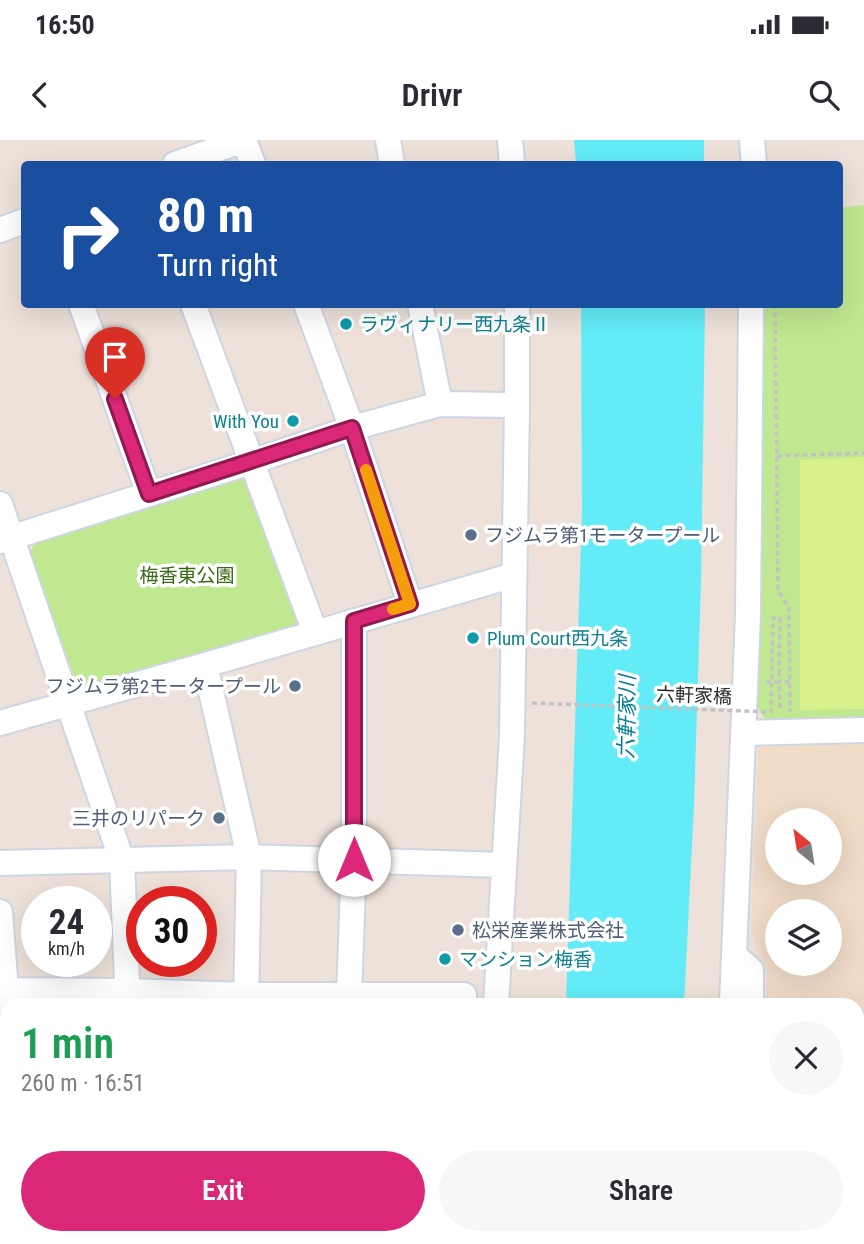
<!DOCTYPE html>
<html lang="en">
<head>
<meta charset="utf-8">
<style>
  body { margin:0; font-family:"Roboto Condensed","Noto Sans JP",sans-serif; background:#f7f7f7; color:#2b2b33; height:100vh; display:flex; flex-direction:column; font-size:26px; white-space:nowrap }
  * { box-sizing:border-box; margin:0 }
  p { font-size:23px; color:#7c7c81 }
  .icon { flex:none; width:38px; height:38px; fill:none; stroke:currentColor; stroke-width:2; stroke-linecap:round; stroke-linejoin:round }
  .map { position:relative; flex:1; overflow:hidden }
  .sheet { position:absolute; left:0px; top:858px; width:864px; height:247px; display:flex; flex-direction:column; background:#fff; border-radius:21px 21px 0 0; box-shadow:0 7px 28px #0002 }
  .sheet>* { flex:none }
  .banner { position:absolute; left:21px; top:21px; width:822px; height:147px; border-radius:7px; box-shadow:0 7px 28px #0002; background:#1a4fa0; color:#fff; overflow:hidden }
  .needle { width:46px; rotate:330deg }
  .buttons { position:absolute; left:765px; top:668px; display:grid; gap:14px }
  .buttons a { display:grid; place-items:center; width:77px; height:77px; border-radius:50%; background:#fff; box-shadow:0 7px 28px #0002; font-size:35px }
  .speed { position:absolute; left:21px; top:746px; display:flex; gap:14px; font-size:35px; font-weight:700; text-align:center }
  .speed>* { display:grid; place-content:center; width:91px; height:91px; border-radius:50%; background:#fff; box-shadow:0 7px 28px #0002; line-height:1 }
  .speed small { font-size:18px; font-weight:400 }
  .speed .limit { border:10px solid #d22; background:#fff; color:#111 }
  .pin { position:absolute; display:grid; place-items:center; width:60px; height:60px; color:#fff; margin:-72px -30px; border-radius:50% 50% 50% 0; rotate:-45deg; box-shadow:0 0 7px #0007 }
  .pin .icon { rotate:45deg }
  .me { position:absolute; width:77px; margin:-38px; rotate:0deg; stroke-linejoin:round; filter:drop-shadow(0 0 5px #0008) }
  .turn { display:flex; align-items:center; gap:24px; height:147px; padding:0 21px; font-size:32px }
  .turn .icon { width:91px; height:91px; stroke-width:2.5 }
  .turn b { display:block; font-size:49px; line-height:60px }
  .round { display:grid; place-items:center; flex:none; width:74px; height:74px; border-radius:37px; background:#f7f7f7 }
  .overview { display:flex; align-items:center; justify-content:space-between; height:119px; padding:0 21px }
  h1 { font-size:42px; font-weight:600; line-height:52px; color:#1e9e55 }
  .button { display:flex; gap:14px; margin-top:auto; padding:14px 21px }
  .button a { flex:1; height:80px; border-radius:42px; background:#db2777; color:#fff; font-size:28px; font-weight:600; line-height:80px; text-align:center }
  .button a+a { background:#f7f7f7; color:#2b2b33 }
  .status { display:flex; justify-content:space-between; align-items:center; height:49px; padding:0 35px; background:#fff; direction:ltr }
  .status svg { height:19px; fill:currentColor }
  header { display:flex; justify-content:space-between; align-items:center; height:91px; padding:0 21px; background:#fff; font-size:32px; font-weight:600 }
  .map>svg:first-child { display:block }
  .education { fill:#f0dbc7; fill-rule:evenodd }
  .green { fill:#bfe891 }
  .pitch { fill:#d9f18b }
  .water { fill:#63ecf8 }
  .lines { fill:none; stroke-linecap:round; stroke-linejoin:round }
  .minor-casing { stroke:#ced6e3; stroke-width:28 }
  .path { stroke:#c3c3c3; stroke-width:3.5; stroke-dasharray:5 3.5; stroke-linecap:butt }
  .minor { stroke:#fff; stroke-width:24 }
  .path-bridge { stroke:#c3c3c3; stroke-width:3.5; stroke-dasharray:5 3.5; stroke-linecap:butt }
  .route-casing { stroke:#8e194d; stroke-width:18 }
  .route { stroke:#db2777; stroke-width:12 }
  .slow { stroke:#f59e0b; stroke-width:12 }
  .culture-dot { fill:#0f9aa8; stroke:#fff; stroke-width:2.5 }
  .service-dot { fill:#5c6f8a; stroke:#fff; stroke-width:2.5 }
  .labels { text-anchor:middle; stroke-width:7; stroke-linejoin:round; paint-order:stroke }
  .culture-label { font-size:19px; fill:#0d838f; stroke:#fff; text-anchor:start }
  .service-label { font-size:19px; fill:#4e5e75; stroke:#fff; text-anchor:start }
  .park-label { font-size:19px; fill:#366b14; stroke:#fff }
  .street-label { font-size:19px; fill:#292929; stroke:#fff }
  .water-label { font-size:21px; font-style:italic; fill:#047e94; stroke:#fff }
</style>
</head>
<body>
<div class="status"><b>16:50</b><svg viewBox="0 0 49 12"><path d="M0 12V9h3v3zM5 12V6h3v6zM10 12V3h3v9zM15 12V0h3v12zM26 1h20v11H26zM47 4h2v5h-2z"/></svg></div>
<header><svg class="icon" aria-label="back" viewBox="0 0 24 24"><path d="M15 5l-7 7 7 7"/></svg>Drivr<svg class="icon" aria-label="search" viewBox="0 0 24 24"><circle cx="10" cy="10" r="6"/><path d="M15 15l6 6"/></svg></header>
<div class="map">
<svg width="864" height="1104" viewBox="0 0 864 1104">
  <rect width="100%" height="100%" fill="#ede1d9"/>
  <!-- education -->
  <path class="education" d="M864 595V1104H749L748 1097H858V864H766L767 828 751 791 759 598ZM777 681H830V733H777ZM777 772H830V824H777Z"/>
  <!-- green -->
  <path class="green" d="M864 65V584L770 587 753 560 760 164H840V68Z
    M240 336 253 342 301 474 295 486 87 544 75 539 30 412 36 402Z"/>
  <!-- pitch -->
  <path class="pitch" d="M864 317V569L800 570V320Z"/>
  <!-- water -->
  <path class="water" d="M574 0H704V24H576Z
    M581 165H705L701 443 694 665 684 864H566L582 370Z
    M539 1097H688V1104H539Z"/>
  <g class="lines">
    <defs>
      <path id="minor" d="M388 0 392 24
        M510 0 512 24
        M752 0 754 24
        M175 24 244 0 253 24
        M0 90 24 81
        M81 164 149 354
        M193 164 315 492
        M306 164 352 288 410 464
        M420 164 440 264
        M0 364 122 721 128 864
        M0 401 251 322 352 288 440 264 517 265
        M205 525 249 717 246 864
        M0 583 205 525 514 435
        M743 593 864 590
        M0 723 249 717 504 725
        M0 772 7 864
        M734 815 751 830V864
        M0 852 6 850 127 851 246 855H464
        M349 855 354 720V481
        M496 864 512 595 517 265V164
        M732 864 748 475 751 164
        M37 1097 38 1104
        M137 1097 138 1104
        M284 1097 285 1104
        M62 1104 101 1097
        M486 1104V1097"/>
    </defs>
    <!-- minor casing -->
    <use href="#minor" class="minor-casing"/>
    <!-- path -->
    <path class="path" d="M775 164 778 451 789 468 790 572
      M777 316 864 313
      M779 531V542H790
      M766 542H779L780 569"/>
    <!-- minor -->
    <use href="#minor" class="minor"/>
    <!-- path-bridge -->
    <path class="path-bridge" d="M532 563 771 572 773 478H780L779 531"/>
  </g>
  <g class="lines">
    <defs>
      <path id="route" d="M115 259 149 354 352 288 410 464 354 481V720"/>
    </defs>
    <!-- route casing -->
    <use href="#route" class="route-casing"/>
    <!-- route -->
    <use href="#route" class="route"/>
    <!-- slow -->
    <path class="slow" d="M366 330 410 464 393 469"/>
  </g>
  <!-- markers -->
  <g class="culture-dot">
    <circle cx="346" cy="184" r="7"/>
    <circle cx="293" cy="281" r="7"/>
    <circle cx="473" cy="498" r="7"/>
    <circle cx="445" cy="819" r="7"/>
  </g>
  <g class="service-dot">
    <circle cx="471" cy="395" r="7"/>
    <circle cx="295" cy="546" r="7"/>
    <circle cx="219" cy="678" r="7"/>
    <circle cx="458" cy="790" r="7"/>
  </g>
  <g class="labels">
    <!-- culture labels -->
    <g class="culture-label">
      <text x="360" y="191">ラヴィナリー西九条Ⅱ</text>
      <text x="279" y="288" text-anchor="end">With You</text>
      <text x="487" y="505">Plum Court西九条</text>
      <text x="459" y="826">マンション梅香</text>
    </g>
    <!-- service labels -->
    <g class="service-label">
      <text x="485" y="402">フジムラ第1モータープール</text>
      <text x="281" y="553" text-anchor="end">フジムラ第2モータープール</text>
      <text x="205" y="685" text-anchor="end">三井のリパーク</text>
      <text x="472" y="797">松栄産業株式会社</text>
    </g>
    <!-- park labels -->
    <g class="park-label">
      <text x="187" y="442">梅香東公園</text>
    </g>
    <!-- street labels -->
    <g class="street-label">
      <text transform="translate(694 555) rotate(2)" y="7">六軒家橋</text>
    </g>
    <!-- water labels -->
    <g class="water-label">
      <text transform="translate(627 577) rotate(-89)" y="7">六軒家川</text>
    </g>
  </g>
</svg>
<div class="buttons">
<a><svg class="needle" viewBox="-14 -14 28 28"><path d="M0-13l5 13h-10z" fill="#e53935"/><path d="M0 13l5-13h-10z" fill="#7c7c81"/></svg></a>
<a><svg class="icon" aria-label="layers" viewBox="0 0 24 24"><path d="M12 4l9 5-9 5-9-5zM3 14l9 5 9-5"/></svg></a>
</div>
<div class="speed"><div>24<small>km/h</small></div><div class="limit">30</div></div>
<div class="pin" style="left:115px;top:259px;background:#d93025"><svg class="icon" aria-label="arrive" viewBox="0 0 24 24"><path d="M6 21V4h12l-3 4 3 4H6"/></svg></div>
<svg class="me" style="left:354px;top:720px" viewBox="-20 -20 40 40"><circle r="19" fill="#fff"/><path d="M0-13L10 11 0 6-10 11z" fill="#db2777"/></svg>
<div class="banner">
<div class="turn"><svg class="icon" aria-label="right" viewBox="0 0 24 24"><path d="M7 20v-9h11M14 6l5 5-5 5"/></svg><div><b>80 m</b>Turn right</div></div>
</div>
<section class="sheet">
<div class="overview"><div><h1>1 min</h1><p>260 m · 16:51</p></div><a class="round"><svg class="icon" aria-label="close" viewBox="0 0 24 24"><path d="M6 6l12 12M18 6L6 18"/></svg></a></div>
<div class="button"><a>Exit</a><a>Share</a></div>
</section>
</div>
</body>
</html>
